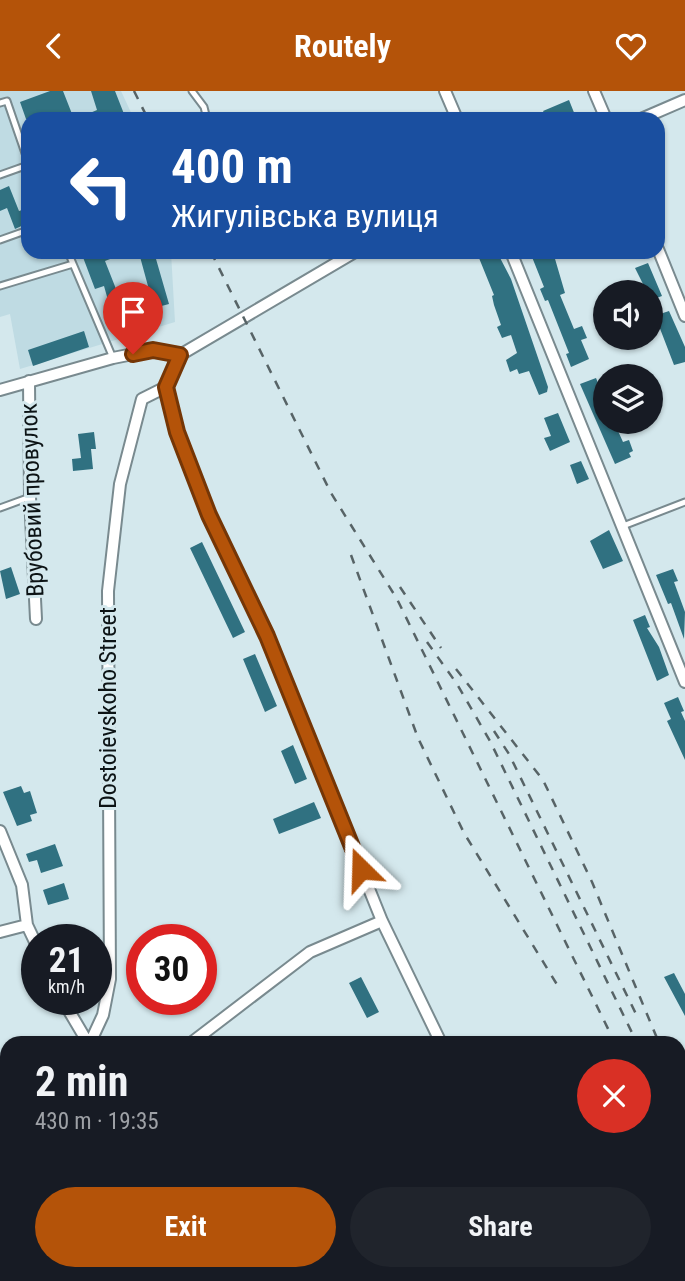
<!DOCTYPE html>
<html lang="en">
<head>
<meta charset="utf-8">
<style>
  body { margin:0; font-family:"Roboto Condensed",sans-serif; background:#20242c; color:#f1f3f6; height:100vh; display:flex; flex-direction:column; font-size:26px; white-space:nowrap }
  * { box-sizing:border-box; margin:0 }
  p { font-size:23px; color:#9ea1a6 }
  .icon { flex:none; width:38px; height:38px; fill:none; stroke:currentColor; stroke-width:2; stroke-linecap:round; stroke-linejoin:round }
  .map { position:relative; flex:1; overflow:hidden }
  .details { position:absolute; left:0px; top:945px; width:686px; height:245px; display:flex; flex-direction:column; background:#171b24; border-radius:21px 21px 0 0; box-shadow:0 2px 5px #0004 }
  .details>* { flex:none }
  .hud { position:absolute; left:21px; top:21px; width:644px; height:147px; border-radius:21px; box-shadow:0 2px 5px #0004; background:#1a4fa0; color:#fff; overflow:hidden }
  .tools { position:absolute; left:593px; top:189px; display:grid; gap:14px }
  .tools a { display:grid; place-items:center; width:70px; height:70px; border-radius:50%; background:#171b24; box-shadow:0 2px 5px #0004; font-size:35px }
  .speed { position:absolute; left:21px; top:833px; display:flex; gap:14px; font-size:35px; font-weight:700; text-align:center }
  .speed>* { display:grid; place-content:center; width:91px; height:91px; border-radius:50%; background:#171b24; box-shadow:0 2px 5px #0004; line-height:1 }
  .speed small { font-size:18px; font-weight:400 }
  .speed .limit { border:10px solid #d22; background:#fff; color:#111 }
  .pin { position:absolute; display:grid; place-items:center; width:60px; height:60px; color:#fff; margin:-72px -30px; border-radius:50% 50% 50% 0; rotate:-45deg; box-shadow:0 0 7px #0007 }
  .pin .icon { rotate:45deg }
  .me { position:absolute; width:77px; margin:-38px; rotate:338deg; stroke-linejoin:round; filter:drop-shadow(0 0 5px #0008) }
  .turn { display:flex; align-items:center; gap:24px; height:147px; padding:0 35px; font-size:32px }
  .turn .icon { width:91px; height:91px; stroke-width:2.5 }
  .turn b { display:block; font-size:49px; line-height:60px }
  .round { display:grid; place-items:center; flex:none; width:74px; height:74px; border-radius:37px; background:#20242c }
  .overview { display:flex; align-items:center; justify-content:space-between; height:119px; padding:0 35px }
  h1 { font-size:42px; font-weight:700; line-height:52px }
  .primary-button { display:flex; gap:14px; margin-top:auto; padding:14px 35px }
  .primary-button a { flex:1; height:80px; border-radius:42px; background:#b45309; color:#fff; font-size:28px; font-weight:700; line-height:80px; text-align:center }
  .primary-button a+a { background:#20242c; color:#f1f3f6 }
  header { display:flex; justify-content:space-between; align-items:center; height:91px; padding:0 35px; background:#b45309; color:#fff; font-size:32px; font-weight:700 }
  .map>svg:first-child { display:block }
  .built { fill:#bfdbe3 }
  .building { fill:#307181 }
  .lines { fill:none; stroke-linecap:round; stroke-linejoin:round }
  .service-casing { stroke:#798a8f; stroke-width:9 }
  .minor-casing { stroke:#798a8f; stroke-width:14 }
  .service { stroke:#fff; stroke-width:5 }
  .minor { stroke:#fff; stroke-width:10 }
  .rail { stroke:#576366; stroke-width:2.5; stroke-dasharray:9 9; stroke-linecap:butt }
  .route-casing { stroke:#753606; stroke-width:18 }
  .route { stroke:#b45309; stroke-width:12 }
  .labels { text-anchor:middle; stroke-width:6; stroke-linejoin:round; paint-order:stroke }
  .street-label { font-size:24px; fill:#0c1315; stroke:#d4e8ed }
</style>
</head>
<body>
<header><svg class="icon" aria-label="back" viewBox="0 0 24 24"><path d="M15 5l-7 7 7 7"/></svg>Routely<svg class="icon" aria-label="heart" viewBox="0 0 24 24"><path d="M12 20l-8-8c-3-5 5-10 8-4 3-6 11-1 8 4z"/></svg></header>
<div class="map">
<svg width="685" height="1190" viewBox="0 0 685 1190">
  <rect width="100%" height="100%" fill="#d4e8ed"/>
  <!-- built -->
  <path class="built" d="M0 0H121L134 28H28V161H171L175 231 20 278 10 223 0 226Z"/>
  <!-- building -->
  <path class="building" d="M50 0H63L74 28H26L20 11Z
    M91 0H115L126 28H76L97 19Z
    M569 9 575 24 565 28H547L543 20Z
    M9 95 19 120 28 117V132L15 138 7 117 0 120V99Z
    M81 161H128L105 170 118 203 126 200 135 228 151 223 155 238 119 248 104 195 95 198Z
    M154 161 169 213 154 217 139 162Z
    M493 161H497L511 188 548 296 547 301 539 304 529 280 519 283 517 278 510 281 506 269 517 262 511 244 502 247 497 236 501 234 494 214 492 205 494 204 479 167Z
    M530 161H553L565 202 560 204 574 238 582 235 587 247 581 249 589 268 571 276 566 263 569 262 548 209 545 210 540 198 544 196Z
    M648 172 662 205 651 209V201H647L635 177Z
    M669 220 685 256V271L674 274 659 235 651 238V226Z
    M84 240 89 256 33 275 28 259Z
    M596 287 606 311V331H614L623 351 629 349 633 360 629 362 631 366 615 373 580 293Z
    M558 322 570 351 550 360 544 347 551 345 544 327Z
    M94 341 96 358H91L93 378 73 380 72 368 81 367 78 343Z
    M581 370 589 388 577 393 570 374Z
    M609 439 623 470 603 478 590 450Z
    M202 451 245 541 233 547 190 457Z
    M11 476 20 503 6 508 0 480Z
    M673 478 678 490 674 491 685 521 684 548 671 512 668 513 656 484Z
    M645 524 650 536 647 537 659 556 669 584 657 590 633 529Z
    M255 563 277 615 265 621 243 568Z
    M678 606 684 620 681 621 685 630V669L667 630 671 628 664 612Z
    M293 654 307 688 295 693 281 660Z
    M21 695 24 702 30 700 37 722 30 724 32 730 17 735 3 701Z
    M314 711 321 727 279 743 273 728Z
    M55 753 63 775 41 782 37 769 29 771 26 763Z
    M64 792 69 808 48 814 43 799Z
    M674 882 685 903V925L664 886Z
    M361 886 379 921 367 927 349 892Z"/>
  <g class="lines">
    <defs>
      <path id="service" d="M192 0 204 16 207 28
        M0 12 7 10 28 71
        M0 84 28 74
        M0 149 28 139
        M68 161 113 267
        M0 195 73 173
        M0 417 30 406
        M623 435 685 411
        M676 1183 679 1190"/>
      <path id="minor" d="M445 0 457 28
        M594 0 606 28
        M641 28 685 9
        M658 158 685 225
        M511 161 685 591
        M180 264 166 296 177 341 209 424 267 545 382 830 441 952
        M29 290 30 406 36 528
        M0 299 113 267 153 259 180 264 355 161
        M0 740 22 794 27 834 37 855
        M0 841 27 834
        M62 908 88 952
        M90 952 103 924 110 888 108 500 120 393 142 308 166 296
        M191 952 310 861 382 830
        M115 1183V1190
        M254 1183 260 1190
        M551 1183 554 1190
        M213 1190 226 1183"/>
    </defs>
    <!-- service casing -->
    <use href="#service" class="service-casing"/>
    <!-- minor casing -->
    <use href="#minor" class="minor-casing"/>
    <!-- service -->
    <use href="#service" class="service"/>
    <!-- minor -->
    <use href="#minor" class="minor"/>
    <!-- rail -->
    <path class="rail" d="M134 0 148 28
      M211 161 331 402 397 508 615 952
      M351 464 418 647 464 742 561 900
      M400 496 441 557
      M427 551 457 593 490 650 637 952
      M456 578 543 689 592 791 659 952
      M494 640 509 663 637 925
      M679 993 685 1004
      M679 1009 685 1021
      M679 1029 685 1040
      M679 1056 685 1066"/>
  </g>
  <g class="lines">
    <defs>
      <path id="route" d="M133 263 153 259 180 264 166 296 177 341 209 424 267 545 361 778"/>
    </defs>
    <!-- route casing -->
    <use href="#route" class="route-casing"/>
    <!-- route -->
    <use href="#route" class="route"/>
  </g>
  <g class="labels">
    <!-- street labels -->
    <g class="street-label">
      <text transform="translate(32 409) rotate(-92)" y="8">Врубовий провулок</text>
      <text transform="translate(108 617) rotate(-90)" y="8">Dostoievskoho Street</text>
    </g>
  </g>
</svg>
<div class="tools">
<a><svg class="icon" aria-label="sound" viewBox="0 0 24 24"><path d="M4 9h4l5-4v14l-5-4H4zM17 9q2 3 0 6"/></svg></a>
<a><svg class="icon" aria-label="layers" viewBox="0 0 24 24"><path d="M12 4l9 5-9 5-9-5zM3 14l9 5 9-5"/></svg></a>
</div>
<div class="speed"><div>21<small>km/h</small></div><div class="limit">30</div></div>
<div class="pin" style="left:133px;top:263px;background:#d93025"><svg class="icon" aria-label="arrive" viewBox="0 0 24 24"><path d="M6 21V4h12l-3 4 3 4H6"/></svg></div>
<svg class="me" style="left:361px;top:778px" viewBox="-20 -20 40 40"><path d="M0-17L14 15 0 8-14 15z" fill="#b45309" stroke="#fff" stroke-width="4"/></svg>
<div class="hud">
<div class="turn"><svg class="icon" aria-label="left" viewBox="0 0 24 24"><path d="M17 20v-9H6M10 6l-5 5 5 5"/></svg><div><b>400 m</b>Жигулівська вулиця</div></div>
</div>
<section class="details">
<div class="overview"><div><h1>2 min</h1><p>430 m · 19:35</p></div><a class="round" style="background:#d93025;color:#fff"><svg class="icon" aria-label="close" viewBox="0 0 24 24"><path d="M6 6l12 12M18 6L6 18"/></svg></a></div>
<div class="primary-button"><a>Exit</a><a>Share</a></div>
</section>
</div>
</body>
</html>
